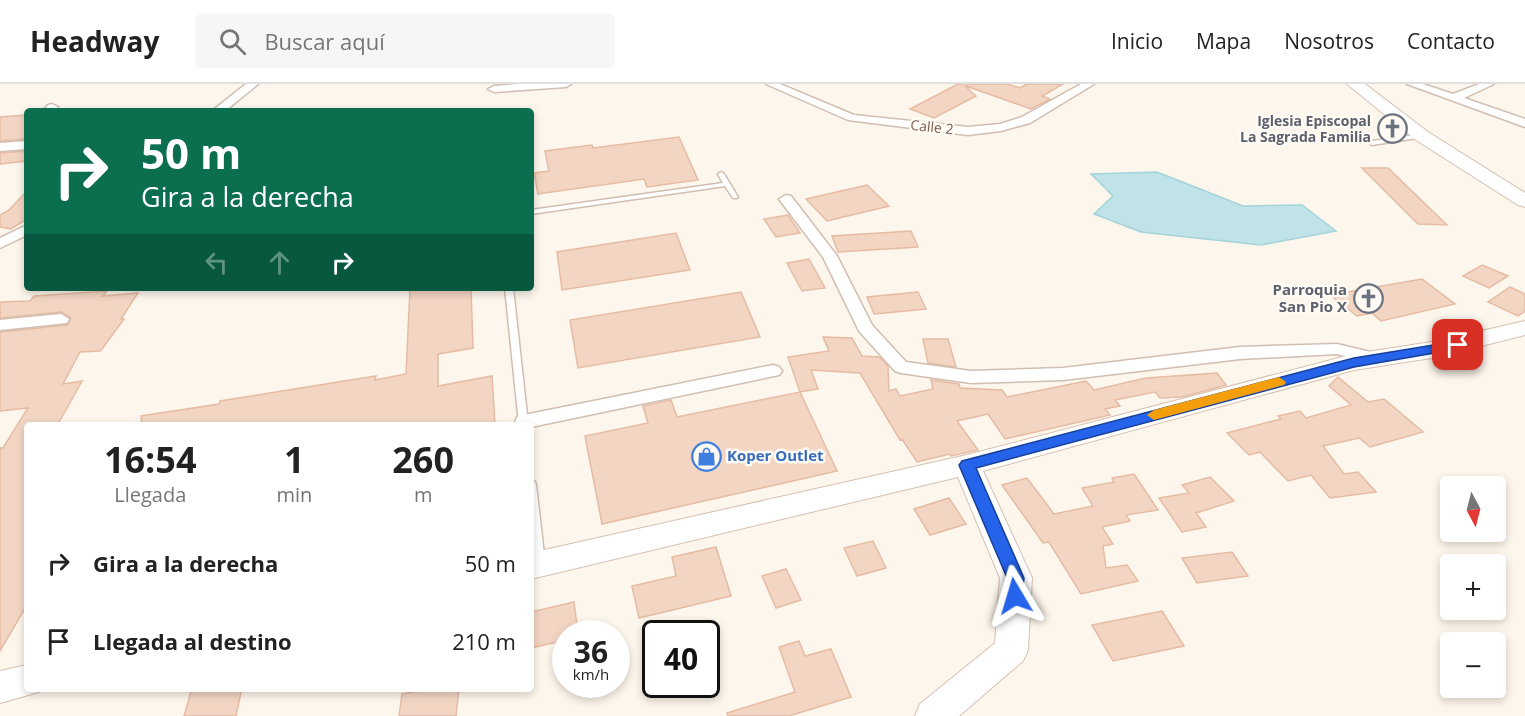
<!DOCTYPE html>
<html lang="es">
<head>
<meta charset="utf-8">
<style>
  body { margin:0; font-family:"Open Sans",sans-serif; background:#f6f6f6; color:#222; height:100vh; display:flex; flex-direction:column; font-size:22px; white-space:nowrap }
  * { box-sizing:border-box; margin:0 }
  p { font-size:20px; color:#767676 }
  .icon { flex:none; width:33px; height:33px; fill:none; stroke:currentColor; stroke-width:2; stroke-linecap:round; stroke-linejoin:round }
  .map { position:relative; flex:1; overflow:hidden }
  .drawer { position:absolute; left:24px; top:338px; width:510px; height:270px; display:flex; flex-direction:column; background:#fff; border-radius:6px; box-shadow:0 3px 9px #0003 }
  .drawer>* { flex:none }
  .top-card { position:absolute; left:24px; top:24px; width:510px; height:183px; border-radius:6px; box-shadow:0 3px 9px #0003; background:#0b6e4f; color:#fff; overflow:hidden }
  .needle { width:39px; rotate:173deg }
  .fabs { position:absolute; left:1440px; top:392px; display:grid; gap:12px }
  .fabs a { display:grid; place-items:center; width:66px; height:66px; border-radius:6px; background:#fff; box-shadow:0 3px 9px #0003; font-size:30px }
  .speed { position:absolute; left:552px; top:536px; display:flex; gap:12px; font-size:30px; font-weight:700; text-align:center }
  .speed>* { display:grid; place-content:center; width:78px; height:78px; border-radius:50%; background:#fff; box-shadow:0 3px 9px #0003; line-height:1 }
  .speed small { font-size:15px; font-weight:400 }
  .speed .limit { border:3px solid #111; border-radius:9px; background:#fff; color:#111 }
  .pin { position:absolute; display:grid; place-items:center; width:51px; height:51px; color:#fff; margin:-26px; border-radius:12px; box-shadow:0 3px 9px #0006 }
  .me { position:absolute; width:66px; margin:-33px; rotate:353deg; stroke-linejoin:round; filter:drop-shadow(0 0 4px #0008) }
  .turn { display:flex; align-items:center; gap:21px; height:126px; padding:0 18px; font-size:27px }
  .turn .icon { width:78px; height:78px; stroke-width:2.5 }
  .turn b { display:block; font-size:42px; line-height:51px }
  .lanes { display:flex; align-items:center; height:57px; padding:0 18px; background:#0003; justify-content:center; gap:30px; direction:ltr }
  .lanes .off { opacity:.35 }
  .eta { display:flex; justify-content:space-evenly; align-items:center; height:102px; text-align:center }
  .eta b { font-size:36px; font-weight:700; line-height:42px }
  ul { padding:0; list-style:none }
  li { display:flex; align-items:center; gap:18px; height:78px; padding:0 18px }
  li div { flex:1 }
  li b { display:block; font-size:22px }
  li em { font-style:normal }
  header { display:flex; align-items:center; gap:36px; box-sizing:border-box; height:84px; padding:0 30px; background:#fff; border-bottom:2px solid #e0e0e0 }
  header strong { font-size:28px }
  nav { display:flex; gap:33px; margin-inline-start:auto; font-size:21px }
  .search { width:420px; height:54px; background:#f6f6f6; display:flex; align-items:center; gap:15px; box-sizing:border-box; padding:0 21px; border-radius:6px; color:#767676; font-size:22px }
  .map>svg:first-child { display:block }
  .water { fill:#bfe3e8; stroke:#a5d3da; stroke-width:1.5 }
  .building { fill:#f3d5c3; stroke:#e6bba3; stroke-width:1.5 }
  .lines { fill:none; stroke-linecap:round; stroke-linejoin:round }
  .lane-casing { stroke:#d1beb0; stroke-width:3 }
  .street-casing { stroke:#d1beb0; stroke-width:3 }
  .secondary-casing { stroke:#d6c0b0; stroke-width:2 }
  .lane { fill:#fff; fill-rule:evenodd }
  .street { fill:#fff; fill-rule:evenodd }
  .secondary { fill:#fff; fill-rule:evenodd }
  .route { fill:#2563eb; stroke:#184099; stroke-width:1.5 }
  .slow { fill:#f59e0b }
  .labels { text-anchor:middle; stroke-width:5; stroke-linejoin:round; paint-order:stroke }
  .far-worship-label { font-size:14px; font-weight:bold; fill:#5b616d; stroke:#fffaf3; text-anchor:end }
  .far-street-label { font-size:14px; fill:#7a5c4d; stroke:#fffaf3 }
  .worship-label { font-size:15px; font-weight:bold; fill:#5b616d; stroke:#fffaf3; text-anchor:end }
  .shop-label { font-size:15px; font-weight:bold; fill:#366cbe; stroke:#fffaf3; text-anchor:start }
</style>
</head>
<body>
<header>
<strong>Headway</strong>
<div class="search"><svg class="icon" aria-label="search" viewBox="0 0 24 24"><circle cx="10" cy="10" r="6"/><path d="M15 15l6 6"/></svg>Buscar aquí</div>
<nav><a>Inicio</a><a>Mapa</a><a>Nosotros</a><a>Contacto</a></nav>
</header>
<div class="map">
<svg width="1525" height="632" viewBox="0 0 1525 632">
  <rect width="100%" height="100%" fill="#fdf6ec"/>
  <!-- water -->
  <path class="water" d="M1157 88 1243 122 1302 121 1336 147 1261 161 1141 148 1094 130 1113 112 1091 90Z"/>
  <!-- building -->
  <path class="building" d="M958 0H963L976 12 934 34 910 25Z
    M967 0H1007L1020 4 1027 0H1063L1042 12 1050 15 1031 25 966 2Z
    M27 31V55L0 57V33Z
    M679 53 698 96 647 103 644 95 538 110 534 89 549 87 545 67 592 61 593 64Z
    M27 67V77L0 80V69Z
    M1362 84H1388L1447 141 1418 140Z
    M867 101 889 122 827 137 806 115Z
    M27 107V135L11 145 0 143V131L9 126Z
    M788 131 800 149 776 153 764 135Z
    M911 147 918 163 838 168 832 152Z
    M676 149 690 186 562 206 557 168Z
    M809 175 825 204 802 207 787 179Z
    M1482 181 1508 192 1489 204 1463 192Z
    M1422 195 1455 220 1381 237 1372 229 1357 232 1330 211Z
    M1510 203 1525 210V227L1518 232 1488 218Z
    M410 204H471L473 264 438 270V302L492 292 495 340H142L141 332 219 320 220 317 376 292 375 296 406 290Z
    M107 207 103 212 138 209 121 235H124L102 265 100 267 80 268 63 300 82 297 58 340H27V521L0 567V364H3L28 324 0 327V248L67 241 71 234 61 228 0 234V218L30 217 34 212Z
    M741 208 760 253 578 284 570 236Z
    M918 208 926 225 874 230 867 213Z
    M823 253 852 254 862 272 879 273 888 282 889 307 896 305 900 312 933 305 931 296 959 300 960 304 1002 306 1007 313 1086 297 1094 306 1146 294 1217 289 1226 301 1182 313 1160 314 1155 308 1115 316 1120 322 1105 325 1110 331 1005 355 988 330 957 337 978 366 951 372 950 370 917 378 902 355 900 356 860 289 811 286 818 305 800 308 788 273 829 267Z
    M923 255H948L956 283 928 279Z
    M1338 293 1368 318 1384 315 1423 348 1370 363 1359 354 1323 362 1344 390 1358 388 1376 408 1330 414 1311 391 1288 397 1260 368 1249 371 1227 349 1281 335 1278 332 1300 327 1306 334 1351 321 1329 302Z
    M800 308 837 387 602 440 585 352 648 339 643 322 671 316 677 333Z
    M1134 390 1158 426 1126 431 1130 437 1102 443 1113 460 1103 462 1106 484 1127 481 1138 497 1081 510 1049 458 1043 459 1002 401 1027 394 1054 430 1093 422 1082 404 1114 398 1112 394Z
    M1210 393 1234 417 1196 429 1206 443 1182 448 1159 414 1189 409 1182 401Z
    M949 414 966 440 930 451 914 425Z
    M873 457 886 484 857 492 844 464Z
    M716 463 731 512 639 534 632 502 676 492 672 473Z
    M1232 468 1248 492 1197 499 1182 474Z
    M786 485 801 516 776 524 762 492Z
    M574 518 578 549H566V556L531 564V528Z
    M1162 527 1184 562 1113 577 1092 541Z
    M799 557 805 572 831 565 851 613 789 632H728L727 629 795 608 779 563Z
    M192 604H242L236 632H184Z
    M437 604H459L456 632H399L402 610Z"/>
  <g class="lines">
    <defs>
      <path id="lane" d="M1422 50 1424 51V53L1372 61 1369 59 1372 57Z
        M721 88 724 90 738 113 737 114H733L725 102 531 130V126L723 99 718 90Z
        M505 204H513L528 340H519Z
        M531 397 535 398 536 401 545 479 544 482 540 484 536 482 535 479 531 446Z"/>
      <path id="street" d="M246 0H258L225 27H212Z
        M518 0H571L566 3 494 8 488 5 494 2Z
        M766 0H780L854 31 968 43 1000 40 1022 33 1081 0H1094L1030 39 1001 47 968 51 848 36Z
        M1407 0H1423L1453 10 1479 0H1494L1464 14 1525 35V43Z
        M52 20 58 23 55 27H43L48 21Z
        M27 57V65L0 67V59Z
        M786 111 791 112 837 172 872 241 906 278 971 287 1063 284 1240 263 1337 260 1383 271 1386 275 1383 279 1377 281 1337 270 1240 275 1063 296 971 299 901 289 895 287 859 247 823 173 779 115Z
        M27 141V151L0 164V154Z
        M61 230 69 235 67 239 0 246V236Z
        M773 281 779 283 782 287 779 291 531 343V340H516L515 338 517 333 524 331Z"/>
      <path id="secondary" d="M1347 0H1365L1428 48 1525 109V123L1518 121 1416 56Z
        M1525 237V251L1438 273 1354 286 983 387 1032 494 1028 566 1023 577 959 632H915L920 620 995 559 1000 494 958 393 531 495V469L967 371 1354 270 1438 257Z
        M27 581V604H41L39 608 0 619V587Z"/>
    </defs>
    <!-- lane casing -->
    <use href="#lane" class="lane-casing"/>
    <!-- street casing -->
    <use href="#street" class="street-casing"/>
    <!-- secondary casing -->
    <use href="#secondary" class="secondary-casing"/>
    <!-- lane -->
    <use href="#lane" class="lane"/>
    <!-- street -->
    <use href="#street" class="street"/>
    <!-- secondary -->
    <use href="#secondary" class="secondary"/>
  </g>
  <!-- route -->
  <path class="route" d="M1458 257 1465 261 1463 264 1354 283 976 384 1024 494 1021 517 1015 519 1009 517 1006 512 1007 494 959 381 962 377 1354 274Z"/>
  <!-- slow -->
  <path class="slow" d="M1279 293 1286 298 1284 301 1154 336 1147 331 1154 326Z"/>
  <!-- icons -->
  <defs>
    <symbol id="church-ring" viewBox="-11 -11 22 22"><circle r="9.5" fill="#fffaf3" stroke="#6b7280" stroke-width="1.5"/><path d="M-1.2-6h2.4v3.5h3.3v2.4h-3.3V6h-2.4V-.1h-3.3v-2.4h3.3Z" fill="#6b7280"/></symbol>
    <symbol id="shop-ring" viewBox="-11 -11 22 22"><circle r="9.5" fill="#fffaf3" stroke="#3f7fe0" stroke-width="1.5"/><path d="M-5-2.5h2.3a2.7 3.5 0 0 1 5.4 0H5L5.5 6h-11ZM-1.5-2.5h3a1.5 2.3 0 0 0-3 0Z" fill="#3f7fe0"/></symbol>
  </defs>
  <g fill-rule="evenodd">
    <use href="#church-ring" x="1376" y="28" width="33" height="33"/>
    <use href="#church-ring" x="1352" y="198" width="33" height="33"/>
    <use href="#shop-ring" x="690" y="356" width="33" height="33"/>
  </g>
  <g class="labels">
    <!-- far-worship labels -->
    <g class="far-worship-label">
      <text x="1371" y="42">Iglesia Episcopal<tspan x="1371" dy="16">La Sagrada Familia</tspan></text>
    </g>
    <!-- far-street labels -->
    <g class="far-street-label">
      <text transform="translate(932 43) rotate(6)" y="5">Calle 2</text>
    </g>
    <!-- worship labels -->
    <g class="worship-label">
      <text x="1347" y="211">Parroquia<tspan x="1347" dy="17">San Pio X</tspan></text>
    </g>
    <!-- shop labels -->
    <g class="shop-label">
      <text x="727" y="377">Koper Outlet</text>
    </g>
  </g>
</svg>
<div class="fabs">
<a><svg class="needle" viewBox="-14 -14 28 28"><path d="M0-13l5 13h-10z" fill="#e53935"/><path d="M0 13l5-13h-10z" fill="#767676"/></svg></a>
<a>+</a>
<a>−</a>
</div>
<div class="speed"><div>36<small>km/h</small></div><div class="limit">40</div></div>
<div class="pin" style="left:1458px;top:261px;background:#d93025"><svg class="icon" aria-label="arrive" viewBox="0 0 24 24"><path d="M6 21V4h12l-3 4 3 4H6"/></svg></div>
<svg class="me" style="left:1015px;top:512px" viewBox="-20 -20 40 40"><path d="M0-17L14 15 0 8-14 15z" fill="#2563eb" stroke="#fff" stroke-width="4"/></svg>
<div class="top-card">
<div class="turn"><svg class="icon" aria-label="right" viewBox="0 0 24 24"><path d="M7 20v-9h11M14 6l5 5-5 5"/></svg><div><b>50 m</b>Gira a la derecha</div></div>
<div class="lanes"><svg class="icon off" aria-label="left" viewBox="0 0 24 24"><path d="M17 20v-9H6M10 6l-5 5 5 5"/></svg><svg class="icon off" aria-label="ahead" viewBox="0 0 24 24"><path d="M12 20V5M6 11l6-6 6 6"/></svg><svg class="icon" aria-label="right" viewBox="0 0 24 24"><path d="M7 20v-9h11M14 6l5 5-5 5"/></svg></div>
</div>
<section class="drawer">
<div class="eta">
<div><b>16:54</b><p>Llegada</p></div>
<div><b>1</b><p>min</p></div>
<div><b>260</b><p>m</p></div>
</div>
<ul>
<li><svg class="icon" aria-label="right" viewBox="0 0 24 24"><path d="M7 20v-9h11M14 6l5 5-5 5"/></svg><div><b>Gira a la derecha</b></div><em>50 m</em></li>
<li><svg class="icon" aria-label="arrive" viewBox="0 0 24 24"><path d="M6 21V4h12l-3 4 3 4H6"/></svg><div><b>Llegada al destino</b></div><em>210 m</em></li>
</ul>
</section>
</div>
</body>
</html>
